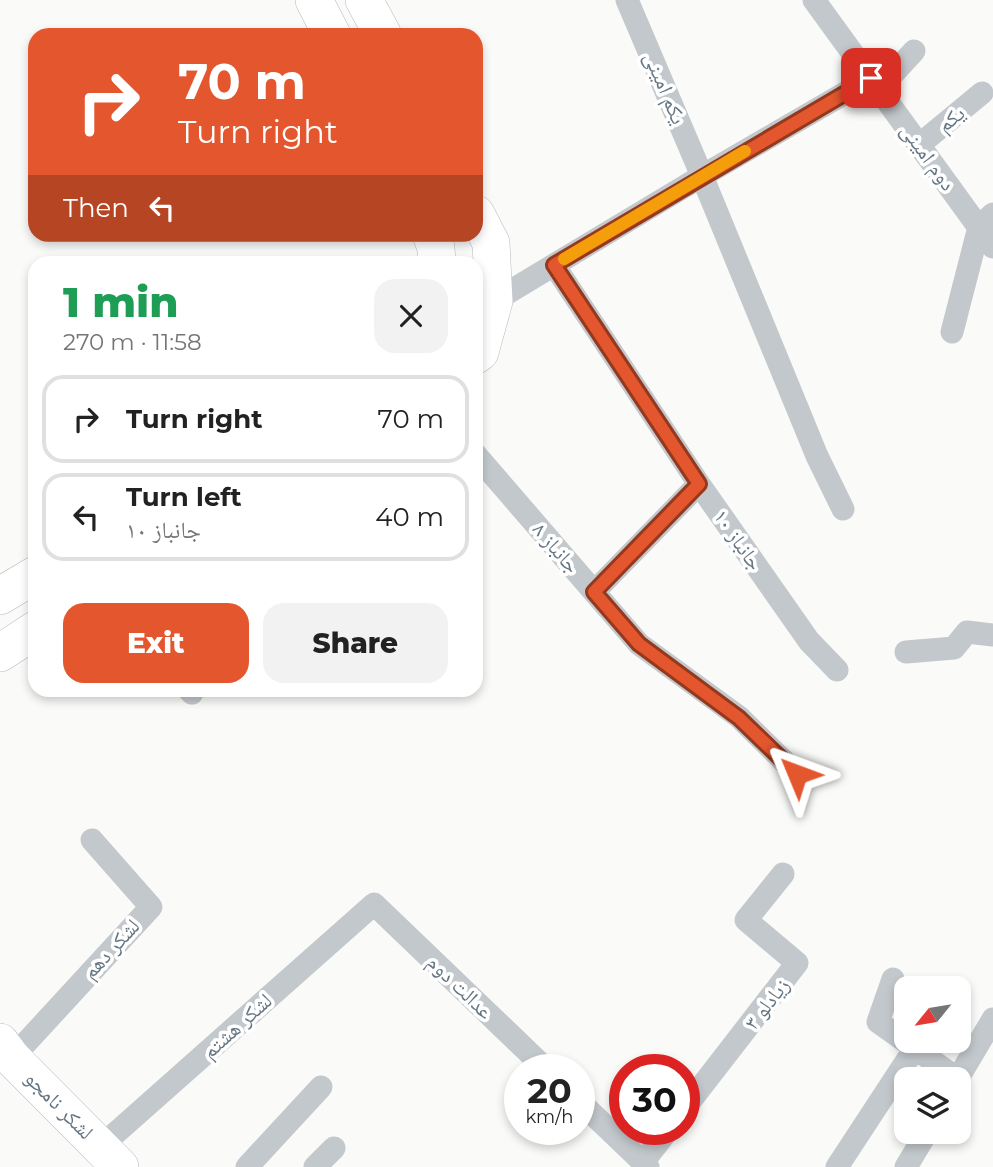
<!DOCTYPE html>
<html lang="en">
<head>
<meta charset="utf-8">
<style>
  body { margin:0; font-family:Montserrat,"Noto Naskh Arabic",sans-serif; background:#f2f2f2; color:#222; height:100vh; display:flex; flex-direction:column; font-size:26px; white-space:nowrap }
  * { box-sizing:border-box; margin:0 }
  p { font-size:23px; color:#767676 }
  .icon { flex:none; width:38px; height:38px; fill:none; stroke:currentColor; stroke-width:2; stroke-linecap:round; stroke-linejoin:round }
  .map { position:relative; flex:1; overflow:hidden }
  .drawer { position:absolute; left:28px; top:256px; width:455px; height:441px; display:flex; flex-direction:column; background:#fff; border-radius:21px; box-shadow:0 4px 10px #0003 }
  .drawer>* { flex:none }
  .hud { position:absolute; left:28px; top:28px; width:455px; height:214px; border-radius:21px; box-shadow:0 4px 10px #0003; background:#e4572e; color:#fff; overflow:hidden }
  .needle { width:46px; rotate:240deg }
  .fabs { position:absolute; left:894px; top:976px; display:grid; gap:14px }
  .fabs a { display:grid; place-items:center; width:77px; height:77px; border-radius:14px; background:#fff; box-shadow:0 4px 10px #0003; font-size:35px }
  .speed { position:absolute; left:504px; top:1054px; display:flex; gap:14px; font-size:35px; font-weight:700; text-align:center }
  .speed>* { display:grid; place-content:center; width:91px; height:91px; border-radius:50%; background:#fff; box-shadow:0 4px 10px #0003; line-height:1 }
  .speed small { font-size:18px; font-weight:400 }
  .speed .limit { border:10px solid #d22; background:#fff; color:#111 }
  .pin { position:absolute; display:grid; place-items:center; width:60px; height:60px; color:#fff; margin:-30px; border-radius:14px; box-shadow:0 4px 10px #0006 }
  .me { position:absolute; width:77px; margin:-38px; rotate:314deg; stroke-linejoin:round; filter:drop-shadow(0 0 5px #0008) }
  .turn { display:flex; align-items:center; gap:24px; height:147px; padding:0 35px; font-size:32px }
  .turn .icon { width:91px; height:91px; stroke-width:2.5 }
  .turn b { display:block; font-size:49px; line-height:60px }
  .then { display:flex; align-items:center; height:66px; padding:0 35px; background:#0003; gap:14px; font-size:26px }
  .round { display:grid; place-items:center; flex:none; width:74px; height:74px; border-radius:21px; background:#f2f2f2 }
  .headline { display:flex; align-items:center; justify-content:space-between; height:119px; padding:0 35px }
  h1 { font-size:42px; font-weight:800; line-height:52px; color:#1e9e55 }
  .cta { display:flex; gap:14px; margin-top:auto; padding:14px 35px }
  .cta a { flex:1; height:80px; border-radius:21px; background:#e4572e; color:#fff; font-size:28px; font-weight:800; line-height:80px; text-align:center }
  .cta a+a { background:#f2f2f2; color:#222 }
  ul { padding:0; list-style:none }
  li { display:flex; align-items:center; gap:21px; height:88px; margin:0 14px 10px; padding:0 21px; border:4px solid #e0e0e0; border-radius:21px }
  li div { flex:1 }
  li b { display:block; font-size:26px }
  li em { font-style:normal }
  .map>svg:first-child { display:block }
  .lines { fill:none; stroke-linecap:round; stroke-linejoin:round }
  .primary-casing { stroke:#b5babe; stroke-width:38 }
  .street { stroke:#c3c8cc; stroke-width:23 }
  .primary { stroke:#fff; stroke-width:37 }
  .route-casing { stroke:#94391e; stroke-width:18 }
  .route { stroke:#e4572e; stroke-width:12 }
  .slow { stroke:#f59e0b; stroke-width:12 }
  .labels { text-anchor:middle; stroke-width:7; stroke-linejoin:round; paint-order:stroke }
  .street-label { font-size:21px; fill:#657683; stroke:#fff }
</style>
</head>
<body>
<div class="map">
<svg width="993" height="1167" viewBox="0 0 993 1167">
  <rect width="100%" height="100%" fill="#fafaf8"/>
  <g class="lines">
    <defs>
      <path id="primary" d="M314 0 332 35
        M364 0 383 35
        M476 214 491 243 494 301 480 352 476 355
        M431 234 436 248 437 262
        M0 596 35 575
        M0 653 35 630
        M0 1042 12 1058 120 1167"/>
    </defs>
    <!-- primary casing -->
    <use href="#primary" class="primary-casing"/>
    <!-- street -->
    <path class="street" d="M627 0 702 176 817 456 843 509
      M814 0 993 247
      M879 89 914 51
      M919 145 982 93
      M554 265 699 484 809 641 837 670
      M494 301 702 176 871 78
      M952 332 979 227 993 214
      M476 455 639 644 739 717 797 774
      M594 592 699 484
      M906 652 954 648 967 632 993 635
      M189 690 192 693
      M893 979 878 1022 958 1079
      M12 1058 151 907 92 840
      M957 1080 993 1019
      M579 1101 648 1167
      M684 1109 797 963 746 920 783 874
      M100 1147 374 904 546 1069
      M643 1162 669 1129
      M247 1167 321 1087
      M315 1167 334 1148
      M837 1167 915 1048
      M906 1167 927 1132"/>
    <!-- primary -->
    <use href="#primary" class="primary"/>
  </g>
  <g class="lines">
    <defs>
      <path id="route" d="M797 774 739 718 639 644 594 592 699 484 554 265 871 78"/>
    </defs>
    <!-- route casing -->
    <use href="#route" class="route-casing"/>
    <!-- route -->
    <use href="#route" class="route"/>
    <!-- slow -->
    <path class="slow" d="M564 259 745 151"/>
  </g>
  <g class="labels">
    <!-- street labels -->
    <g class="street-label">
      <text transform="translate(665 88) rotate(67)" y="7">یکم امینی</text>
      <text transform="translate(951 119) rotate(-39)" y="7">یکم</text>
      <text transform="translate(928 157) rotate(54)" y="7">دوم امینی</text>
      <text transform="translate(738 540) rotate(55)" y="7">۱۰ جانباز</text>
      <text transform="translate(556 548) rotate(49)" y="7">جانباز ۸</text>
      <text transform="translate(111 949) rotate(-47)" y="7">لشکر دهم</text>
      <text transform="translate(460 987) rotate(44)" y="7">عدالت دوم</text>
      <text transform="translate(767 1004) rotate(-52)" y="7">زیادلو ۳</text>
      <text transform="translate(237 1026) rotate(-42)" y="7">لشکر هشتم</text>
      <text transform="translate(59 1105) rotate(45)" y="7">لشکر نامجو</text>
    </g>
  </g>
</svg>
<div class="fabs">
<a><svg class="needle" viewBox="-14 -14 28 28"><path d="M0-13l5 13h-10z" fill="#e53935"/><path d="M0 13l5-13h-10z" fill="#767676"/></svg></a>
<a><svg class="icon" aria-label="layers" viewBox="0 0 24 24"><path d="M12 4l9 5-9 5-9-5zM3 14l9 5 9-5"/></svg></a>
</div>
<div class="speed"><div>20<small>km/h</small></div><div class="limit">30</div></div>
<div class="pin" style="left:871px;top:78px;background:#d93025"><svg class="icon" aria-label="arrive" viewBox="0 0 24 24"><path d="M6 21V4h12l-3 4 3 4H6"/></svg></div>
<svg class="me" style="left:797px;top:774px" viewBox="-20 -20 40 40"><path d="M0-17L14 15 0 8-14 15z" fill="#e4572e" stroke="#fff" stroke-width="4"/></svg>
<div class="hud">
<div class="turn"><svg class="icon" aria-label="right" viewBox="0 0 24 24"><path d="M7 20v-9h11M14 6l5 5-5 5"/></svg><div><b>70 m</b>Turn right</div></div>
<div class="then">Then<svg class="icon" aria-label="left" viewBox="0 0 24 24"><path d="M17 20v-9H6M10 6l-5 5 5 5"/></svg></div>
</div>
<section class="drawer">
<div class="headline"><div><h1>1 min</h1><p>270 m · 11:58</p></div><a class="round"><svg class="icon" aria-label="close" viewBox="0 0 24 24"><path d="M6 6l12 12M18 6L6 18"/></svg></a></div>
<ul>
<li><svg class="icon" aria-label="right" viewBox="0 0 24 24"><path d="M7 20v-9h11M14 6l5 5-5 5"/></svg><div><b>Turn right</b></div><em>70 m</em></li>
<li><svg class="icon" aria-label="left" viewBox="0 0 24 24"><path d="M17 20v-9H6M10 6l-5 5 5 5"/></svg><div><b>Turn left</b><p>۱۰ جانباز</p></div><em>40 m</em></li>
</ul>
<div class="cta"><a>Exit</a><a>Share</a></div>
</section>
</div>
</body>
</html>
